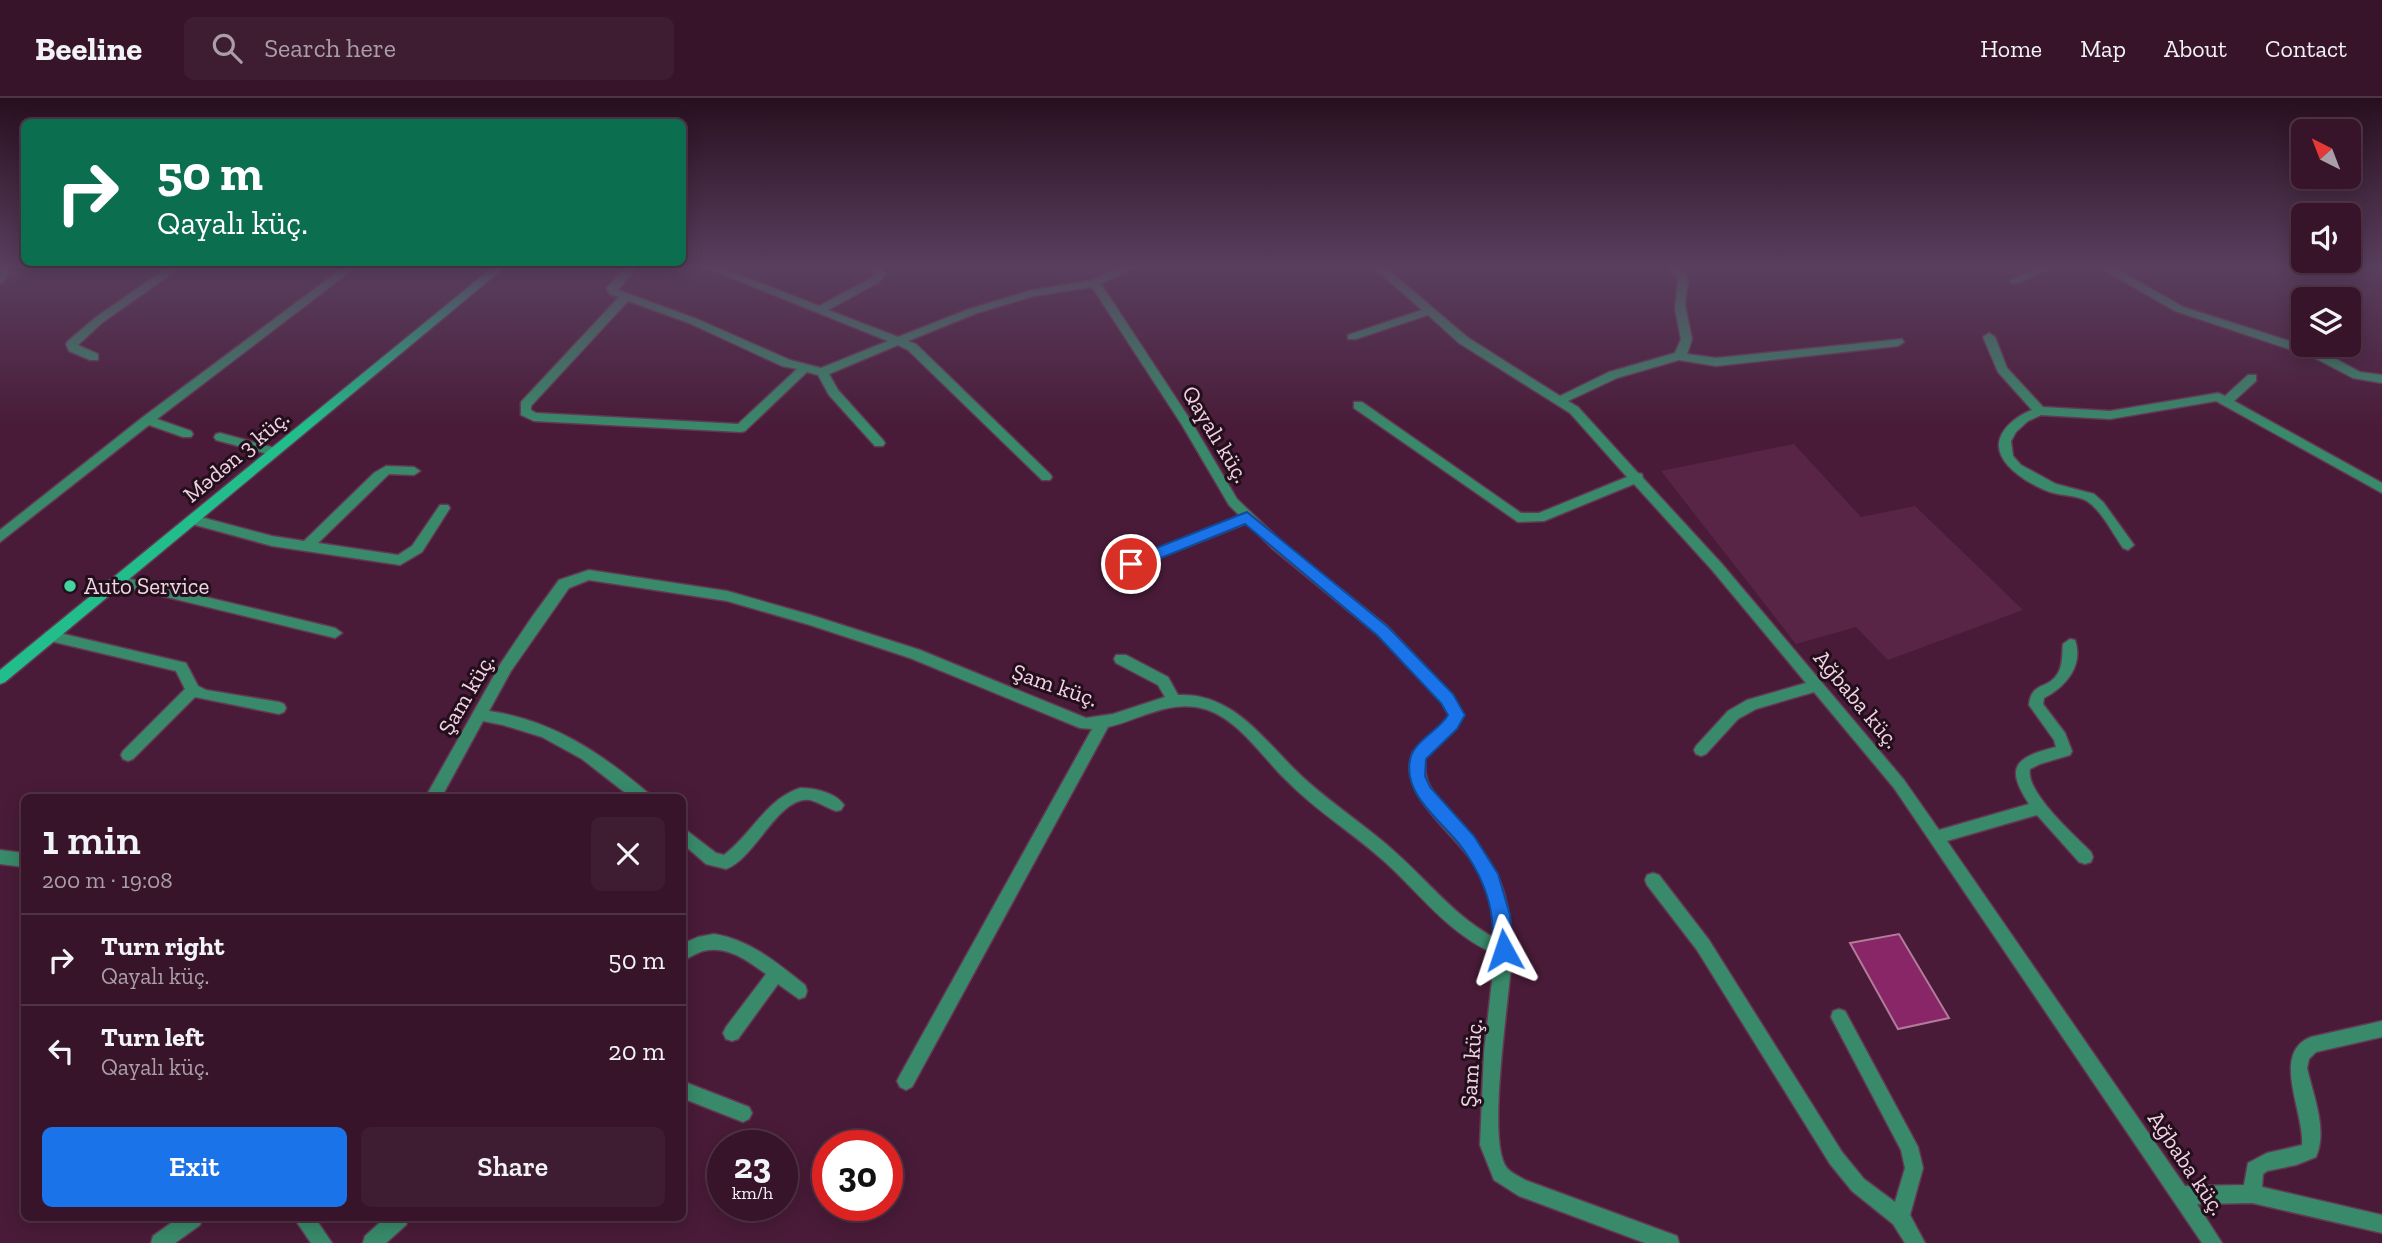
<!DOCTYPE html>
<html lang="en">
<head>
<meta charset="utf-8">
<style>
  body { margin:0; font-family:"Zilla Slab",serif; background:#3e1d32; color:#f1f3f6; height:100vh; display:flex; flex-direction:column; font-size:26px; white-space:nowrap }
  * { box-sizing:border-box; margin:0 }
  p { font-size:23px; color:#aa9ea8 }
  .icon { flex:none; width:38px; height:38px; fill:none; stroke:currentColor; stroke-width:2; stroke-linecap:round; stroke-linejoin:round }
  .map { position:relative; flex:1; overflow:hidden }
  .side { position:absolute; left:21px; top:696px; width:665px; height:427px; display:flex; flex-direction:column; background:#37142a; border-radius:10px; box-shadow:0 4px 18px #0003,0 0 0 2px #513347 }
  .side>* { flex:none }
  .hud { position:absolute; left:21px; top:21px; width:665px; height:147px; border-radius:10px; box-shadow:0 4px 18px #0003,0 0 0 2px #513347; background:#0b6e4f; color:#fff; overflow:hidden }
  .needle { width:46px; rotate:318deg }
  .tools { position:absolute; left:2291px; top:21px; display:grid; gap:14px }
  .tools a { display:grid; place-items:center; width:70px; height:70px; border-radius:10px; background:#37142a; box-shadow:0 4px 18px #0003,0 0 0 2px #513347; font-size:35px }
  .speed { position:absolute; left:707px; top:1032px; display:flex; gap:14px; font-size:35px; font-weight:700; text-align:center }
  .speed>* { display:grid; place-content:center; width:91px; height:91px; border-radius:50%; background:#37142a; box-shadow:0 4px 18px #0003,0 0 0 2px #513347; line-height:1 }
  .speed small { font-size:18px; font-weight:400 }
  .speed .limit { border:10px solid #d22; background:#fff; color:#111 }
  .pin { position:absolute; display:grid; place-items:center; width:60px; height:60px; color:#fff; margin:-30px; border:4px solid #fff; border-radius:50%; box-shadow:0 2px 7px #0007 }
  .me { position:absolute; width:77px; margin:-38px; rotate:355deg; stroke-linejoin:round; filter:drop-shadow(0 0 5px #0008) }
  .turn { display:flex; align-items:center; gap:24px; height:147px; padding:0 21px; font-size:32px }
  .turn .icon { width:91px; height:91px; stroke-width:2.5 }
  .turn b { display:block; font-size:49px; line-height:60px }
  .round { display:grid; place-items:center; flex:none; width:74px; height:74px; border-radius:10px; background:#3e1d32 }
  .headline { display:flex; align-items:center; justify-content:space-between; height:119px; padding:0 21px }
  h1 { font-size:42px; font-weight:600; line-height:52px }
  .primary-button { display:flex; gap:14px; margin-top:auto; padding:14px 21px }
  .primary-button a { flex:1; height:80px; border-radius:10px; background:#1a73e8; color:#fff; font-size:28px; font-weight:600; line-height:80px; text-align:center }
  .primary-button a+a { background:#3e1d32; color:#f1f3f6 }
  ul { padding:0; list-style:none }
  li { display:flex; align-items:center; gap:21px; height:91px; padding:0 21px; border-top:2px solid #513347 }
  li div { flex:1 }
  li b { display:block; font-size:26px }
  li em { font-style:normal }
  header { display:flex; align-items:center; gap:42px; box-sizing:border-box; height:98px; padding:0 35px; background:#37142a; border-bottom:2px solid #513347 }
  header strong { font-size:33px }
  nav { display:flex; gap:38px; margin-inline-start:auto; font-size:24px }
  .search { width:490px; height:63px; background:#3e1d32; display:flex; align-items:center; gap:18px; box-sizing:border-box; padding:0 24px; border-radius:10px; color:#aa9ea8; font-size:26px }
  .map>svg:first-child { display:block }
  .built { fill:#582546 }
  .building { fill:#892667; stroke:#b17b99; stroke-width:2 }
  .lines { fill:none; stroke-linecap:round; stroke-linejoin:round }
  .minor-casing { stroke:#643853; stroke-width:3 }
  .secondary-casing { stroke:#643853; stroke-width:3 }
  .minor { fill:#388a6a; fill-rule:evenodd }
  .secondary { fill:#21be8b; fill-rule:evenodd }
  .route { fill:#1a73e8; stroke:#114b97; stroke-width:2 }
  .poi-dot { fill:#43d4a0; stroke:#230f1b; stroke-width:2.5 }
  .labels { text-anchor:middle; stroke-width:6; stroke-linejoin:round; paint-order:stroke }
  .street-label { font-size:23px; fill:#f1d3e3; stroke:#230f1b }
  .poi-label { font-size:23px; fill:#f1d3e3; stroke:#230f1b; text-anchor:start }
</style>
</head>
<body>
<header>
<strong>Beeline</strong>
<div class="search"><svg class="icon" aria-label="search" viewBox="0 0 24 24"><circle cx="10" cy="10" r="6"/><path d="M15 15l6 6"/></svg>Search here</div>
<nav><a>Home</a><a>Map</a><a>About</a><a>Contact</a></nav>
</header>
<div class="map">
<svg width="2382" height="1145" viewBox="0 0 2382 1145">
  <rect width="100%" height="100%" fill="#491b38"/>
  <!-- built -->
  <path class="built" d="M1794 346 1861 419 1915 408 2023 512 1888 562 1856 529 1796 546 1661 373Z"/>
  <!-- building -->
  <path class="building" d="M1899 836 1949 920 1898 931 1850 845Z"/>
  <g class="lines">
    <defs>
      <path id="minor" d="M0 169H11L4 184 0 185Z
        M168 169H181L103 224 78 247 98 256V262H90L69 253 66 246 68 243 95 220Z
        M344 169H356L157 321 191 333 193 336 191 339H183L149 327 0 444V432L143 319Z
        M626 169H637L618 192 697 221 790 262 821 270 888 243 704 169H720L819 208 871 180 875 176 873 169H883L885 177 879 184 828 212 898 239 969 211 1029 193 1092 182 1121 169H1136L1101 186 1191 323 1237 401 1282 444 1388 529 1452 597 1463 617 1456 631 1425 660C1424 677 1427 686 1437 699 1462 730 1492 755 1504 795 1509 813 1513 834 1512 853 1511 893 1485 1043 1507 1070 1511 1075 1519 1078 1525 1082L1677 1138 1679 1145H1645L1519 1098 1494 1082 1480 1047 1484 954 1495 856C1449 836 1421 797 1385 764 1353 735 1316 713 1286 682 1260 657 1235 615 1196 609 1165 604 1138 622 1108 629L912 989 906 992 900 989 897 983 900 977 1092 631 1080 630 910 560 810 527 727 503 589 482 569 490 511 573 489 613C552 622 601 655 648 695L651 700H632L582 661 542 639 503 627 483 623 441 700H425L501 565 532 519 559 482 589 472 727 493 811 517 920 552 1086 620 1113 616 1165 599 1158 587 1116 565 1114 561 1116 557H1126L1168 579 1178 597C1237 594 1268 649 1307 683 1335 708 1366 728 1394 753 1428 783 1455 819 1495 840 1493 817 1490 793 1478 772 1460 739 1394 696 1413 654L1446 623 1449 617 1442 605 1378 537 1272 450 1247 425 1136 469H1126L1124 466 1126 463 1240 418 1229 407 1182 327 1092 189 1034 198 977 215 908 243 916 246 1050 376 1052 379 1050 382H1042L908 252 898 247 829 276 838 292 883 342 885 345 883 348H875L829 297 818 277 807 274 745 333 741 334 534 323 521 317V304L619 199 610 196 606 190ZM628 203 689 225 782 268 797 271 738 326 536 315 531 312V308Z
        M1373 169H1385L1467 239 1560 298 1609 274 1675 255 1681 241 1675 211 1678 182 1668 169H1679L1688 182 1685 207 1692 241 1687 256 1716 260 1902 241 1904 244 1898 248 1716 268 1679 262 1617 280 1568 303 1578 309 1638 375 1642 376 1643 380 1722 466 1904 682 1939 732 2029 706C2004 668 2016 659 2056 649L2054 642 2029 607C2031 583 2049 592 2058 575 2063 567 2062 555 2063 546L2070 541 2075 542C2084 568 2065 589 2044 600L2043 606 2065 635 2072 653 2070 657 2040 666 2030 671C2025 694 2075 738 2091 754L2093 759 2091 764 2085 766 2079 764 2037 717 1947 743 2185 1088 2244 1087 2248 1065 2267 1055 2302 1047C2305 1015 2270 955 2311 939L2382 923V939L2316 954 2309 961 2307 970C2313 997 2328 1032 2316 1059L2296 1067 2267 1073 2263 1076 2262 1089 2382 1117V1135L2252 1105 2197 1106 2222 1145H2202L1894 690 1814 594 1756 611 1738 621 1706 656 1701 658 1696 656 1694 652 1696 648 1728 613 1747 602 1806 585 1712 472 1634 386 1544 423 1518 424 1354 310V304H1362L1521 415H1539L1627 379 1570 315 1459 245 1428 217 1356 241H1348V237L1422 212Z
        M2038 169H2053L2019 185H2011L2010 183Z
        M2099 169H2113L2183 209 2321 253 2360 274 2382 277V285L2353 280 2313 259 2175 213Z
        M1989 235 1995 239 2007 270 2043 309 2110 313 2218 295 2225 298 2248 277H2256V283L2234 303 2382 385V395L2216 303 2110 321 2041 317 2028 323 2016 334 2011 343 2013 358 2021 367 2056 386 2094 396 2103 404 2134 447 2128 452 2123 450C2113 436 2102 413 2087 403 2077 397 2062 398 2050 394 2031 387 1997 368 1999 345 2001 329 2019 317 2032 312L1998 274 1983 239Z
        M220 335 279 351 281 354 275 358 216 342 214 339 216 336Z
        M386 368 414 369 420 373 414 377 389 376 318 445 398 457 412 448 440 407H448L450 410 422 454 400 467 272 448 188 425 187 422 193 417 272 438 304 443 374 375Z
        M118 478 335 530 342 535 335 540 113 486 111 483Z
        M51 533 186 565 198 588 206 592 279 604 284 606 286 610 284 614 279 616 195 599 133 661 128 663 123 661 121 657 123 653 185 591 176 573 46 542 44 538 46 534Z
        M800 690C814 690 835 694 844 707L841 712 836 713C827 710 819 704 810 702 778 698 756 760 726 771L706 766 682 745V729L716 755 724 757C752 736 765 702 800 690Z
        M0 752 24 755V769L0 766Z
        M1653 775 1659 777 1709 842 1842 1054 1864 1081 1895 1104 1905 1070 1901 1052 1831 919 1833 913 1839 911 1845 913 1918 1049 1923 1070 1910 1117 1925 1145H1905L1893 1126 1852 1093 1830 1066 1697 852 1647 787 1645 782 1647 777Z
        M714 836C751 842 777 865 805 887L807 893 805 899 799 901 778 886 738 941 732 943 726 941 723 935 726 929 766 876C748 863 728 847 703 853 696 855 690 860 682 862V846L698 839Z
        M682 983 749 1009 752 1015 749 1021 743 1024 682 1000Z
        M178 1120H202L200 1127 175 1145H151L153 1138Z
        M294 1120H315L332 1145H311Z
        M385 1120H408L406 1127 386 1145H363L365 1138Z"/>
      <path id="secondary" d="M493 169H505L5 584 0 586V572Z"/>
    </defs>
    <!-- minor casing -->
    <use href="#minor" class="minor-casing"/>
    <!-- secondary casing -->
    <use href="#secondary" class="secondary-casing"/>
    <!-- minor -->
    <use href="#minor" class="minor"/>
    <!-- secondary -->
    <use href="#secondary" class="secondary"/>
  </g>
  <!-- sky -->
  <linearGradient id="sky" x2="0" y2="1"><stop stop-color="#280f1f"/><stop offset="0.51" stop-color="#593f5e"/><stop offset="1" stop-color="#593f5e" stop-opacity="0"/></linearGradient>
  <rect width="2382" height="330" fill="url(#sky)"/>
  <!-- route -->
  <path class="route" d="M1247 414 1388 529 1453 596 1465 617 1457 631 1426 661 1425 678 1430 689 1474 738 1498 776 1510 817 1513 852 1511 858 1504 861 1497 858C1492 847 1493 833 1492 821 1489 795 1478 772 1463 751 1444 724 1403 699 1410 662 1413 643 1439 633 1448 617L1441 605 1377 537 1245 426 1136 470H1126L1123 466 1126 462Z"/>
  <!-- markers -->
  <circle class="poi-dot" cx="70" cy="488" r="7"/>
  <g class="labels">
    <!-- street labels -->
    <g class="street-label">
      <text transform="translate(1216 336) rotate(59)" y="8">Qayalı küç.</text>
      <text transform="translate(236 358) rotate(-40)" y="8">Mədən 3 küç.</text>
      <text transform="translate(1055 587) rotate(19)" y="8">Şam küç.</text>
      <text transform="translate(466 596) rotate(-60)" y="8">Şam küç.</text>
      <text transform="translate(1857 601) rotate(50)" y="8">Ağbaba küç.</text>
      <text transform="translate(1471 965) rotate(-86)" y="8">Şam küç.</text>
      <text transform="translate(2187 1065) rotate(56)" y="8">Ağbaba küç.</text>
    </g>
    <!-- poi labels -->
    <g class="poi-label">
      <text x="84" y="496">Auto Service</text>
    </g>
  </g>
</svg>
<div class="tools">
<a><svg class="needle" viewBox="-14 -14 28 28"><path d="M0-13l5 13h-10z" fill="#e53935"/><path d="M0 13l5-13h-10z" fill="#aa9ea8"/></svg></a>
<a><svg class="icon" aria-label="sound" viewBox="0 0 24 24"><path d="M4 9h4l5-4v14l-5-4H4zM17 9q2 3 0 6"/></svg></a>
<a><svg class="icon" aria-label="layers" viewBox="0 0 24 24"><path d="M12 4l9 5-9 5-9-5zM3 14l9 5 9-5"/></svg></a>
</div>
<div class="speed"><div>23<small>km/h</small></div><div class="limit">30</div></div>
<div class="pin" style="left:1131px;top:466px;background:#d93025"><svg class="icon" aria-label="arrive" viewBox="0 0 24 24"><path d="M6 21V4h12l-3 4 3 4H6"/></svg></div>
<svg class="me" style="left:1504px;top:852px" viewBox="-20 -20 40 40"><path d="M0-17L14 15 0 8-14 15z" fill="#1a73e8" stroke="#fff" stroke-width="4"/></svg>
<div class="hud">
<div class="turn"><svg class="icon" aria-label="right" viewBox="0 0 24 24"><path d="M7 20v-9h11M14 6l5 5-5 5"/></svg><div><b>50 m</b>Qayalı küç.</div></div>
</div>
<section class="side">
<div class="headline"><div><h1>1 min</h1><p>200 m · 19:08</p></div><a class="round"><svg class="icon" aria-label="close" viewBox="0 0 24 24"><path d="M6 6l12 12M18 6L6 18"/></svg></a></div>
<ul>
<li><svg class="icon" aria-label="right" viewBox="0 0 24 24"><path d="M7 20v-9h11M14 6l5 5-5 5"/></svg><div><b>Turn right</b><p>Qayalı küç.</p></div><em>50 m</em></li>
<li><svg class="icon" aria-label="left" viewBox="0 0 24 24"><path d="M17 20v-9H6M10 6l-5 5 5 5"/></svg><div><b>Turn left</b><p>Qayalı küç.</p></div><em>20 m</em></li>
</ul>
<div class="primary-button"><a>Exit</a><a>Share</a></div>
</section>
</div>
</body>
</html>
